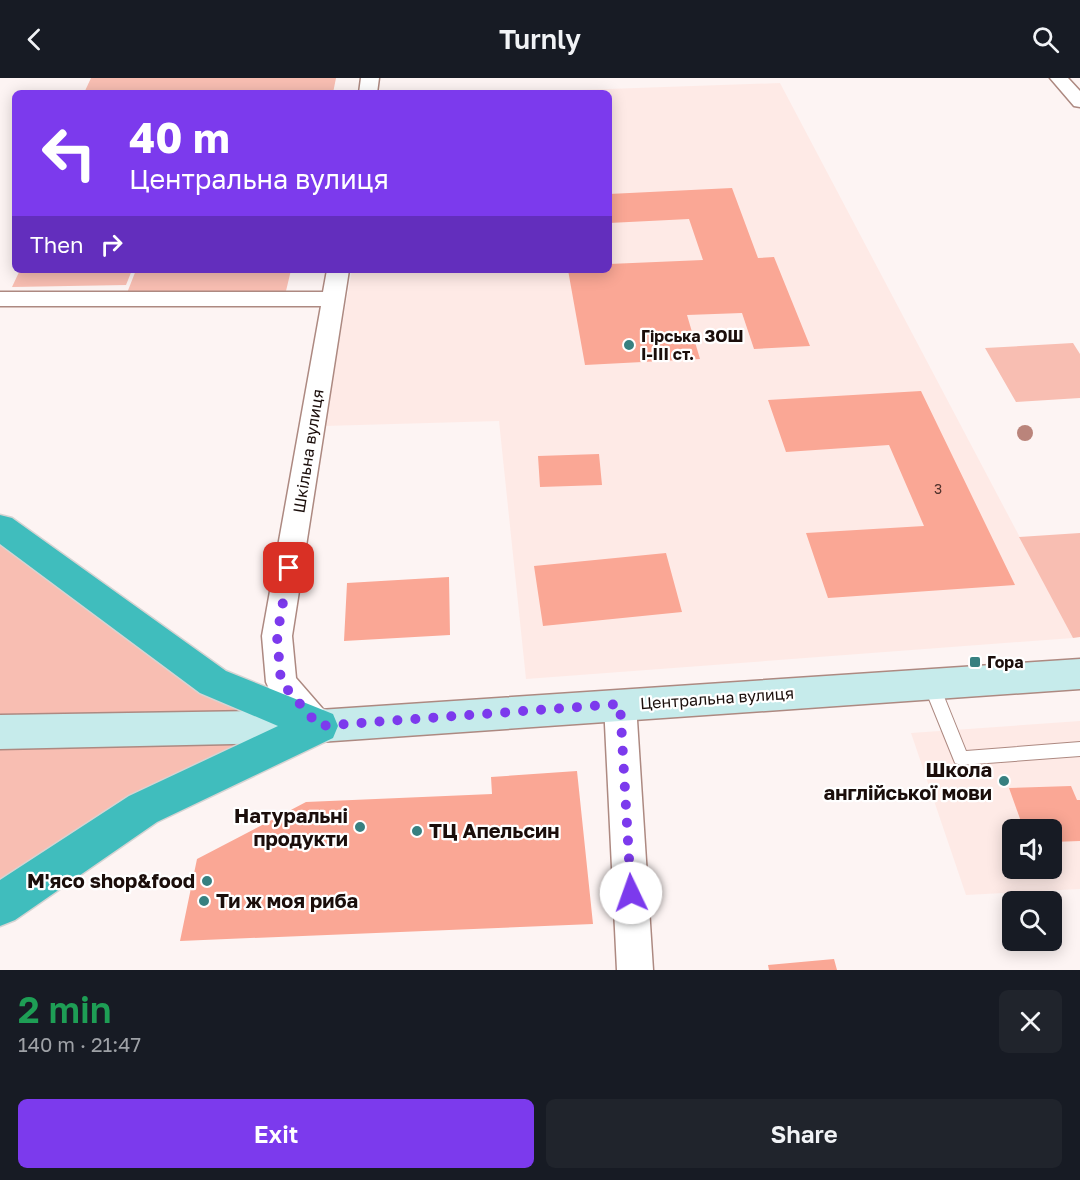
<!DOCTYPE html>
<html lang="en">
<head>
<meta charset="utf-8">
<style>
  body { margin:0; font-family:"Golos Text",sans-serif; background:#20242c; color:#f1f3f6; height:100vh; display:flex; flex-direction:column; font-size:22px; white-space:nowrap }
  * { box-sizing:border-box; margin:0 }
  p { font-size:20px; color:#9ea1a6 }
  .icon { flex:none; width:33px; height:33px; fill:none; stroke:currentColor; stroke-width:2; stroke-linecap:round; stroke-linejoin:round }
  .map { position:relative; height:892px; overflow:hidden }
  .panel { display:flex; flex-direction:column; background:#171b24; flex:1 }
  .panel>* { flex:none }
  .top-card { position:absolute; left:12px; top:12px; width:600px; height:183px; border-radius:9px; box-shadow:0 3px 15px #0003; background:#7c3aed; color:#fff; overflow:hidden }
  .tools { position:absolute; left:1002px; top:741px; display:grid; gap:12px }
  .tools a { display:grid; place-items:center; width:60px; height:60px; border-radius:9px; background:#171b24; box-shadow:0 3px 15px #0003; font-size:30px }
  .pin { position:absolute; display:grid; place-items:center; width:51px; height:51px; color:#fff; margin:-26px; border-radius:12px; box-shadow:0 3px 9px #0006 }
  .me { position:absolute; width:66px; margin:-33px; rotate:357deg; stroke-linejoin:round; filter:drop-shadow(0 0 4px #0008) }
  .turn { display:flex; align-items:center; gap:21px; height:126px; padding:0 18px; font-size:27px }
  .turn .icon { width:78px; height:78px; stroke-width:2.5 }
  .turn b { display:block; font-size:42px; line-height:51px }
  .then { display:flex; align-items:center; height:57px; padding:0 18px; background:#0003; gap:12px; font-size:22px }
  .round { display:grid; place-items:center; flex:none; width:63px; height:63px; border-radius:9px; background:#20242c }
  .headline { display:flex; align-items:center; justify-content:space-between; height:102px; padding:0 18px }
  h1 { font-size:36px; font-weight:600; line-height:45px; color:#1e9e55 }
  .cta { display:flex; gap:12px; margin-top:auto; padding:12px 18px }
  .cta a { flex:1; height:69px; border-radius:9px; background:#7c3aed; color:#fff; font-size:24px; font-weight:600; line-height:69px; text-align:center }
  .cta a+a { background:#20242c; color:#f1f3f6 }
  header { display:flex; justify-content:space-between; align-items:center; height:78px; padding:0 18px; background:#171b24; font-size:27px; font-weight:600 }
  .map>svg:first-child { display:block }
  .built { fill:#feeae6; fill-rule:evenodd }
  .green { fill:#f8beb2 }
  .building { fill:#faa795 }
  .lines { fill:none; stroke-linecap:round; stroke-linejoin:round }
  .lane-casing { stroke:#ad8981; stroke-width:2 }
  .street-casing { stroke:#ad8981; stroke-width:3 }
  .secondary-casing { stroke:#ad8981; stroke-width:3 }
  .highway-casing { stroke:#d6d4d3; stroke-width:3 }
  .lane { fill:#fff; fill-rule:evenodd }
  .street { fill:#fff; fill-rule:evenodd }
  .secondary { fill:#c6ebeb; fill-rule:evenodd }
  .highway { fill:#40bdbd; fill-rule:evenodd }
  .tree { fill:#ba847b }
  .route { stroke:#7c3aed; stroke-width:10; stroke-dasharray:0 18 }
  .poi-dot { fill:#378080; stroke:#fff; stroke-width:2 }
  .labels { text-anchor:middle; stroke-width:4.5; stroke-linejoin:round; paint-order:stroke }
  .number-label { font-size:14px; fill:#53342e }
  .poi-label { font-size:16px; font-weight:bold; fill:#1b0e0b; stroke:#fff; text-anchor:start }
  .street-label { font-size:16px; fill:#1b0e0b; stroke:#fff }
  .near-poi-label { font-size:20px; font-weight:bold; fill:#1b0e0b; stroke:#fff; text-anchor:end }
</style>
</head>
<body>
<header><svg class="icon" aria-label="back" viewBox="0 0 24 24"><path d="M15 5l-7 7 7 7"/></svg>Turnly<svg class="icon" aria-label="search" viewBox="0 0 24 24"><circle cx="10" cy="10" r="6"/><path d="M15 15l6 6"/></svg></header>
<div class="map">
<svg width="1080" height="892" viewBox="0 0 1080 892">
  <rect width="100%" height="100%" fill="#fdf4f3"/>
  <!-- built -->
  <path class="built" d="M780 5 1073 560 526 601 499 343 324 348 352 192H609V15H495Z
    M1080 643V811L966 817 911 655ZM1012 752H1052V790H1012Z"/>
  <!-- green -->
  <path class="green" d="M91 0H336L333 15H84Z
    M20 192H132L126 207 12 209Z
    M136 192H291L286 213 127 215Z
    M1073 265 1080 276V320L1016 324 985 270Z
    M0 449 213 604 319 648 0 827Z
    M1080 455V559L1073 560 1019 459Z"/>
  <!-- building -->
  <path class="building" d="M732 110 758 180 774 179 810 268 754 271 742 235 687 237 700 281 585 287 568 192H609V186L703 182 689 141 609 145V116Z
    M921 313 1015 507 828 520 806 455 924 448 889 367 786 374 768 322Z
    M599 376 602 407 540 409 538 378Z
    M666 475 682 534 543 548 534 488Z
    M449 499 450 557 344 563 347 505Z
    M577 693 593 846 180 863 197 781 306 724 492 716 491 699Z
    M1071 708 1077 722H1080V763L1052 764V752H1024L1009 710Z
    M834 881 837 892H769L768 887Z"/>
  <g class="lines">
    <defs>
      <path id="lane" d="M931 600 936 602 939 606 966 673 1080 664V678L961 687 955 685 923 606 926 602Z"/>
      <path id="street" d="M361 0H379L377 15H359Z
        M1050 0H1068L1080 13V29L1074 28Z
        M327 192H349L292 558 296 600 329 638 334 647 329 656 318 660 307 656 270 613 266 604 262 558 321 228H0V214H323Z
        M620 613 631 617 636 626 653 892H617L604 626 609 617Z"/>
      <path id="secondary" d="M1080 581V611L319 664 0 671V637L319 632Z"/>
      <path id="highway" d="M0 437 12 440 226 593 333 636 338 648 333 660 157 744 15 842 0 848V802L129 718 278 648 200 615 0 466Z"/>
    </defs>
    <!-- lane casing -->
    <use href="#lane" class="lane-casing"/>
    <!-- street casing -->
    <use href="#street" class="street-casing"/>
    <!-- secondary casing -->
    <use href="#secondary" class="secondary-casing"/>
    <!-- highway casing -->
    <use href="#highway" class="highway-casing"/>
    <!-- lane -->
    <use href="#lane" class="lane"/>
    <!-- street -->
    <use href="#street" class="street"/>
    <!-- secondary -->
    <use href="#secondary" class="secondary"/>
    <!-- highway -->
    <use href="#highway" class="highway"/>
  </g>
  <!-- trees -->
  <circle class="tree" cx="1025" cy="355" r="8"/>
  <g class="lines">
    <!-- route -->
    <path class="route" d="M289 490 277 558 281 604 319 648 620 626 631 815"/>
  </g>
  <!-- markers -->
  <g class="poi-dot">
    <circle cx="629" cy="267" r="6"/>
    <rect x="969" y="578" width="12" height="12" rx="3"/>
    <circle cx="1004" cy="703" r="6"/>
    <circle cx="360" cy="749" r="6"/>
    <circle cx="417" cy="753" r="6"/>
    <circle cx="207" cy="803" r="6"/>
    <circle cx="204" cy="823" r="6"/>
  </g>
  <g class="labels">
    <!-- number labels -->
    <g class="number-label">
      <text x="938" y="416">3</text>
    </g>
    <!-- poi labels -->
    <g class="poi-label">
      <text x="641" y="264">Гірська ЗОШ<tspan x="641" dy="18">І-ІІІ ст.</tspan></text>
      <text x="987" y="590">Гора</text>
    </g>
    <!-- street labels -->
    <g class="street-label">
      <text transform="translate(308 373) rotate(-81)" y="6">Шкільна вулиця</text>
      <text transform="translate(717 620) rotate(-4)" y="6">Центральна вулиця</text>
    </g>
    <!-- near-poi labels -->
    <g class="near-poi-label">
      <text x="992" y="699">Школа<tspan x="992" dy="23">англійської мови</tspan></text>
      <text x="348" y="745">Натуральні<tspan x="348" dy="23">продукти</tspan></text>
      <text x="429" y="760" text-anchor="start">ТЦ Апельсин</text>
      <text x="195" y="810">М'ясо shop&amp;food</text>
      <text x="216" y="830" text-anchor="start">Ти ж моя риба</text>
    </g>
  </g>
</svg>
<div class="tools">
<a><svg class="icon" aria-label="sound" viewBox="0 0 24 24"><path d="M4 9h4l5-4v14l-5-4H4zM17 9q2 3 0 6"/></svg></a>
<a><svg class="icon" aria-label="search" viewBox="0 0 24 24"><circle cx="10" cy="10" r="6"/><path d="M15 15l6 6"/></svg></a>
</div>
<div class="pin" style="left:289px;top:490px;background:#d93025"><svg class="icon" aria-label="arrive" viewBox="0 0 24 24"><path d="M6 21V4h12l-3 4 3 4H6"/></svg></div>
<svg class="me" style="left:631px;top:815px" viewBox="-20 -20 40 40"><circle r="19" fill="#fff"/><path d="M0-13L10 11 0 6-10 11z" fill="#7c3aed"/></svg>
<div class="top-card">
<div class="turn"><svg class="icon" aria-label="left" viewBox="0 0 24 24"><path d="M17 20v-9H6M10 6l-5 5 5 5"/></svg><div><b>40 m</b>Центральна вулиця</div></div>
<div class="then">Then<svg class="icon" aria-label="right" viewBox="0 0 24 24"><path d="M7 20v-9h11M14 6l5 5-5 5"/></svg></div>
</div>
</div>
<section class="panel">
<div class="headline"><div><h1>2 min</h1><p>140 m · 21:47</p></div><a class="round"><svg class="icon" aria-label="close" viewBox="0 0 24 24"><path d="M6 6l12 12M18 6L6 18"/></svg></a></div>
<div class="cta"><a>Exit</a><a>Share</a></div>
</section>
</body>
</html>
